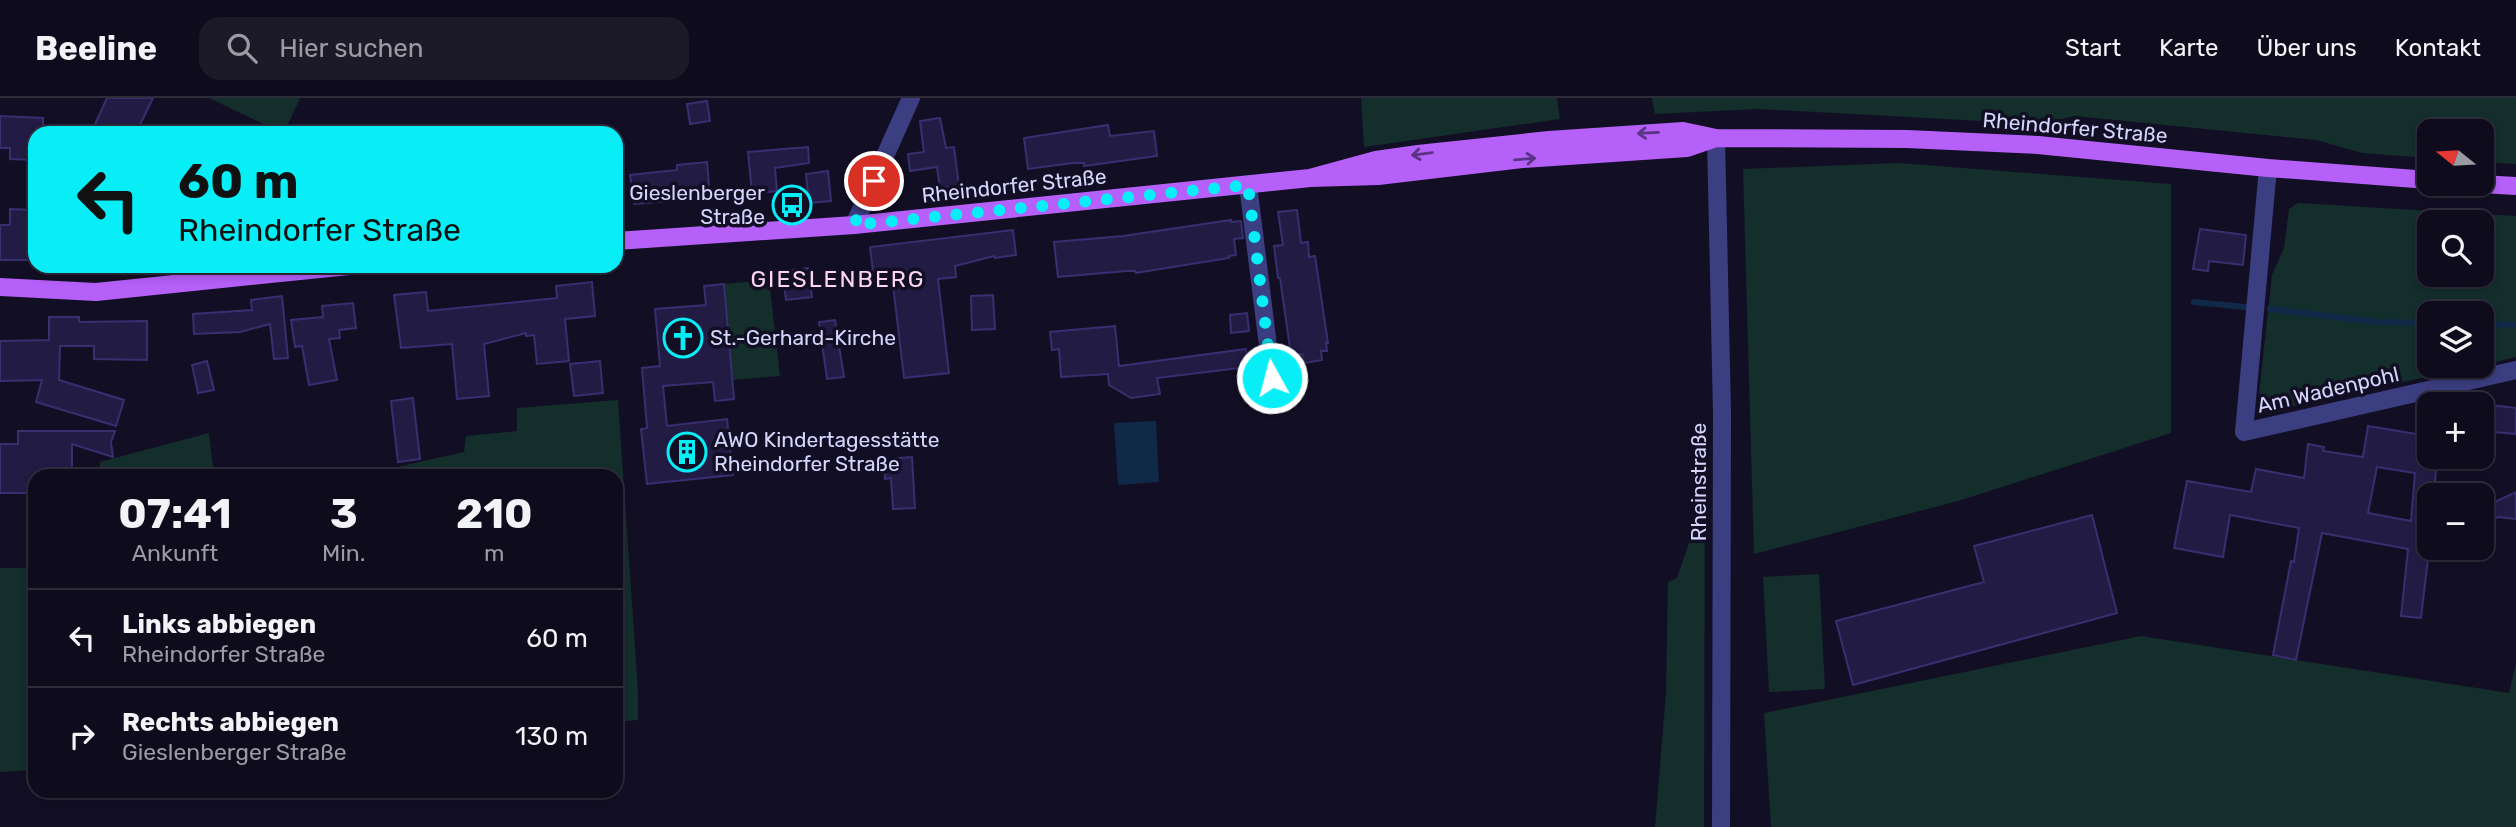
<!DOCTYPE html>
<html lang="de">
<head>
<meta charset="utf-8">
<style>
  body { margin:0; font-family:Rubik,sans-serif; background:#1c1929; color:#f1f3f6; height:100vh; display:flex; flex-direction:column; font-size:26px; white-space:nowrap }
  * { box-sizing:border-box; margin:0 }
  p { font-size:23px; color:#9b9ba3 }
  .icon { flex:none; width:38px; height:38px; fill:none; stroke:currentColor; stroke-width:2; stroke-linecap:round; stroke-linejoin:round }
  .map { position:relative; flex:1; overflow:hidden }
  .side { position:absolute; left:28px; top:371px; width:595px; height:329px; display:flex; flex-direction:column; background:#0e0b1c; border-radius:21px; box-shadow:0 4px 10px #0003,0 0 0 2px #2e2b3b }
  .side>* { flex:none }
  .hud { position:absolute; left:28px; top:28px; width:595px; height:147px; border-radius:21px; box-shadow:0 4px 10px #0003,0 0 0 2px #2e2b3b; background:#08eef6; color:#111; overflow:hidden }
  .needle { width:46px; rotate:288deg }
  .fabs { position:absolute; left:2417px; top:21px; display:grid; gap:14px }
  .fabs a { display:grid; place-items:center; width:77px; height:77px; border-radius:14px; background:#0e0b1c; box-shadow:0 4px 10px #0003,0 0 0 2px #2e2b3b; font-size:35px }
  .pin { position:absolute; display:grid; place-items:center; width:60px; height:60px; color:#fff; margin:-30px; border:4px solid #fff; border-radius:50%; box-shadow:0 2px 7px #0007 }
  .me { position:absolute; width:77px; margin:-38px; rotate:353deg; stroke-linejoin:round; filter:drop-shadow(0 0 5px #0008) }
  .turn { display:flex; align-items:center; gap:24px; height:147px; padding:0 35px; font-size:32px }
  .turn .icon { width:91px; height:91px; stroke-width:2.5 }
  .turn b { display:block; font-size:49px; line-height:60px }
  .eta { display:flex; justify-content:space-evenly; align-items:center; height:119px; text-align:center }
  .eta b { font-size:42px; font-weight:700; line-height:49px }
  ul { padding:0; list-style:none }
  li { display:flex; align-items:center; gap:21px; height:98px; padding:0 35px; border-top:2px solid #2e2b3b }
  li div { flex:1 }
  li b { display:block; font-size:26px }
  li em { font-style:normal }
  header { display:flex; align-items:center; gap:42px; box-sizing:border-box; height:98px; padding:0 35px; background:#0e0b1c; border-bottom:2px solid #2e2b3b }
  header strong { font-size:33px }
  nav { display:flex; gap:38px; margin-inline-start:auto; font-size:24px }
  .search { width:490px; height:63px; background:#1c1929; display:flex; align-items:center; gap:18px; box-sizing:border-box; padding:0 24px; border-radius:21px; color:#9b9ba3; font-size:26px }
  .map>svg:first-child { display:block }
  .green { fill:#132e2b; fill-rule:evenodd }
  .water { fill:#102948 }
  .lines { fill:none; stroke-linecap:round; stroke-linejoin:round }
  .stream { stroke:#102948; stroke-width:6 }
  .building { fill:#221c45; stroke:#372f70; stroke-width:2; fill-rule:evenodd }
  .minor { stroke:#3c3e82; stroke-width:18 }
  .major { stroke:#b560f9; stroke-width:18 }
  .oneway { stroke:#5b3384 }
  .route { stroke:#08eef6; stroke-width:12; stroke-dasharray:0 21.6 }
  .labels { text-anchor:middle; stroke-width:7; stroke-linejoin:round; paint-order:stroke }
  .street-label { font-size:21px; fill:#d6d5fe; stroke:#120f25 }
  .poi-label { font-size:21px; fill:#d6d5fe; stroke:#120f25; text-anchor:start }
  .neighbourhood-label { font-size:23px; letter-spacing:2px; fill:#fed6f2; stroke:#120f25 }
</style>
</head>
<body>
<header>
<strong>Beeline</strong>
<div class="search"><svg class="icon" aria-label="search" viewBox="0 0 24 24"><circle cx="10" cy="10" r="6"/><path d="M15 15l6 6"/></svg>Hier suchen</div>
<nav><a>Start</a><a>Karte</a><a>Über uns</a><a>Kontakt</a></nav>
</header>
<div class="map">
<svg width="2516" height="729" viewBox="0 0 2516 729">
  <rect width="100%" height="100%" fill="#120f25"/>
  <!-- green -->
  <path class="green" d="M209 0H300L284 35H282Z
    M1361 0H1557L1560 21 1364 49Z
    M1652 0H2516V66L2482 64V33H2429V60L2362 55 2316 42 2074 18 2040 26 1758 11 1655 16Z
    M1899 65 2171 86V335L1958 403 1754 456 1743 71Z
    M2298 105 2516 118V259L2482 267V215H2429V268H2476L2262 315 2258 305 2272 177 2284 150 2289 111ZM2429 124H2482V177H2429Z
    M769 182 780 278 733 282 724 186Z
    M618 302 638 593V622L616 624V378H394L393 370 464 354 466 338 517 333V310Z
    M209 335 214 378H99L100 364Z
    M1705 361 1704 729H1655L1666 595 1668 484 1677 480 1692 436Z
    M0 470H35V672L0 674Z
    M1819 476 1825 591 1769 594 1763 479Z
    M2141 538 2509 595 2516 565V729H1771L1764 615Z"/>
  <!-- water -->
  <path class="water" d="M1156 323 1159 384 1118 387 1114 325Z"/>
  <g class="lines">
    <!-- stream -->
    <path class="stream" d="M2194 204 2245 209
      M2270 211 2377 224 2429 225
      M2482 226 2516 227"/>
  </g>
  <!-- building -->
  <path class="building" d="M107 0H153L136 35H91Z
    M707 3 710 23 690 26 687 6Z
    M0 18 43 20V35H35V62L10 61V50H0Z
    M940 20 946 50 954 49 959 88 940 90 937 69 910 73 908 56 924 54 920 23Z
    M1108 27 1110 38 1154 33 1157 58 1084 68V65H1073L1028 71 1024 40Z
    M808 49 809 65 775 70 777 93 752 96 748 54Z
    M707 64 710 100 634 106 630 77 677 72V67Z
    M828 73 831 103 809 105 806 76Z
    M10 111 35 112V162H0V127H10Z
    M1297 112 1301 145 1308 144 1309 159 1315 158 1328 245H1326L1327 253H1321L1322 262 1304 265 1303 256 1291 257 1280 180H1278L1274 148 1283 147 1278 114Z
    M1231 122V124L1241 123 1243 140 1234 141 1236 157 1229 158V160L1136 175 1135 173H1127L1058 179 1054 144 1123 138Z
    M2200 131 2246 137 2243 167 2209 163 2208 173 2193 171Z
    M1013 132 1016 157 995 160 994 158 955 168 956 179 938 181 949 275 904 280 893 187 875 189 870 149Z
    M808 170 812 199 786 202 782 173Z
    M592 184 595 218 565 221 569 263 537 266 534 237 526 238V235L484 246 489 298 457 301 452 246 401 250 394 197 426 194 428 213 557 200 556 188Z
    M724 186 734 301 715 303 713 284 663 288 667 328 727 321 733 377 647 386 641 331 647 330 642 270 660 268 655 211 706 207 704 188Z
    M993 197 995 231 972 232 971 198Z
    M282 198 288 260 274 261 270 226 240 234 194 236 193 216 252 212 251 202Z
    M353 205 356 230 339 232 340 240 329 241 337 282 309 287 302 248 295 249 291 222 323 219 322 208Z
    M1247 215 1249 233 1231 235 1230 217Z
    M49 219H79V224L147 223V262L94 261V248H60L59 282 124 302 116 328 36 304 42 282 0 283V243L49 242Z
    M835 222 844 279 827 281 819 224Z
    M1115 228 1119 268 1246 251 1248 269 1157 280 1160 296 1131 300 1109 287 1108 276 1061 279 1059 251 1052 252 1050 234Z
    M207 263 214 292 198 295 192 267Z
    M600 263 603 295 574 298 570 266Z
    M413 300 420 361 398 364 391 303Z
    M2482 306 2516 310V336L2482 333Z
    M2368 328 2429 338V359H2437L2434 397H2429V452L2421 520 2401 518 2408 451 2322 435 2296 562 2273 557 2291 463 2294 464 2299 430 2230 417 2223 459 2174 450 2187 383 2251 394 2256 371 2304 380 2308 346 2324 349 2323 353 2363 359ZM2377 369 2415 375 2411 423 2368 415Z
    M18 333H115L111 344 113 359 72 346V378H35V395H0V346H18Z
    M912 359 915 410 893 411 891 380 885 381 884 361Z
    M2516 394V421L2498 419 2482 427V410Z
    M2092 417 2117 515 1853 587 1836 523 1984 484 1974 448Z"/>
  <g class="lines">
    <!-- minor -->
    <path class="minor" d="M1716 40 1722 315 1721 729
      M2268 70 2244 334 2516 272
      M1248 87 1272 280
      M854 127 911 0"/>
    <!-- major -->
    <path class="major" d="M1310 80 1376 62 1418 56 1549 42 1683 33 1716 40 1907 41 2038 47 2268 70 2429 82
      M2481 86 2516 88
      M616 143 854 127 1310 80 1378 78 1522 61 1687 50 1716 40
      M0 189 96 194 349 168"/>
  </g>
  <!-- one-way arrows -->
  <defs><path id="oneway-shaft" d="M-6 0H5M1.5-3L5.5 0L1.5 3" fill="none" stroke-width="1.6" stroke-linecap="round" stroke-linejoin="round" transform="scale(1.75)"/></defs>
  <g class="oneway">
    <use href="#oneway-shaft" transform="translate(1648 35) rotate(177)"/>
    <use href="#oneway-shaft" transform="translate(1422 56) rotate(173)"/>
    <use href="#oneway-shaft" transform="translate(1525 61) rotate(-5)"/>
  </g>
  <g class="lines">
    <!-- route -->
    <path class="route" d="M874 83 854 127 1248 87 1272 280"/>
  </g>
  <!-- icons -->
  <defs>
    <symbol id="bus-ring" viewBox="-11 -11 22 22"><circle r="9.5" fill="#120f25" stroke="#08eef6" stroke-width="1.5"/><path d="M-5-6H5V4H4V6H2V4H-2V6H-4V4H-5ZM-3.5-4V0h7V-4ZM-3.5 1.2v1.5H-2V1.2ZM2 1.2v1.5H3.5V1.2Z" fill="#08eef6"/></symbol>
    <symbol id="church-ring" viewBox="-11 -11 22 22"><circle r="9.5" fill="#120f25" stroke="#08eef6" stroke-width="1.5"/><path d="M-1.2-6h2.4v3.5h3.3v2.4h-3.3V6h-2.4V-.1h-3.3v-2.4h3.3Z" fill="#08eef6"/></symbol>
    <symbol id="building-ring" viewBox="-11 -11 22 22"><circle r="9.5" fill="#120f25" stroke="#08eef6" stroke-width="1.5"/><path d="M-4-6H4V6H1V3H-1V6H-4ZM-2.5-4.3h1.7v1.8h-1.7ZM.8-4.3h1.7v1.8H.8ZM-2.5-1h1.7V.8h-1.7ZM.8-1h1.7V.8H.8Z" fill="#08eef6"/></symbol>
  </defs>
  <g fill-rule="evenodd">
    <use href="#bus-ring" x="770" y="85" width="44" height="44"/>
    <use href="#church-ring" x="661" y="218" width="44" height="44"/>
    <use href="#building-ring" x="665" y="332" width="44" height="44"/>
  </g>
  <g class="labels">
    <!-- street labels -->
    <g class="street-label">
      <text transform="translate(2075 30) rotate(5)" y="7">Rheindorfer Straße</text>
      <text transform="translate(1014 88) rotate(-6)" y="7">Rheindorfer Straße</text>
      <text transform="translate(2328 292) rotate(-13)" y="7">Am Wadenpohl</text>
      <text transform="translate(1699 384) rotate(-90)" y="7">Rheinstraße</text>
    </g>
    <!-- poi labels -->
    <g class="poi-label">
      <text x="765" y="102" text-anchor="end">Gieslenberger<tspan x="765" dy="24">Straße</tspan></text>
      <text x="710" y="247">St.-Gerhard-Kirche</text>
      <text x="714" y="349">AWO Kindertagesstätte<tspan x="714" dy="24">Rheindorfer Straße</tspan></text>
    </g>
    <!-- neighbourhood labels -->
    <g class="neighbourhood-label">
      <text x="838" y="189">GIESLENBERG</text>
    </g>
  </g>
</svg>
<div class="fabs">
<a><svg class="needle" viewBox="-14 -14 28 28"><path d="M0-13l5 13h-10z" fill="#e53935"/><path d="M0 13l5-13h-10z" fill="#9b9ba3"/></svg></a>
<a><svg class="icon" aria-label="search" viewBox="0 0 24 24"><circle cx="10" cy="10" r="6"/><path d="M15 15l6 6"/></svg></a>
<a><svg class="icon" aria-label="layers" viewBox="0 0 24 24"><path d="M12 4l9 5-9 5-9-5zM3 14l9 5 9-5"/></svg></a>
<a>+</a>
<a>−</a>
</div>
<div class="pin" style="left:874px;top:83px;background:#d93025"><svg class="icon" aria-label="arrive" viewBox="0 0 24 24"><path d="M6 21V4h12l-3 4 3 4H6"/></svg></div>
<svg class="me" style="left:1272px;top:280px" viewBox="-20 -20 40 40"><circle r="17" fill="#08eef6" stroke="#fff" stroke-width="3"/><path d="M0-11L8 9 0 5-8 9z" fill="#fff"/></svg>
<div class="hud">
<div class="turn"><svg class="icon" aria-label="left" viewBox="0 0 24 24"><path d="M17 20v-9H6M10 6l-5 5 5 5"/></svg><div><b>60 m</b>Rheindorfer Straße</div></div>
</div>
<section class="side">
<div class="eta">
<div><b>07:41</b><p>Ankunft</p></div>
<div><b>3</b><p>Min.</p></div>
<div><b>210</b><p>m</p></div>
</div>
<ul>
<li><svg class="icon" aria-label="left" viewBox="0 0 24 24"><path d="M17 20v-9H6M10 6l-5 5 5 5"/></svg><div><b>Links abbiegen</b><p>Rheindorfer Straße</p></div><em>60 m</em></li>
<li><svg class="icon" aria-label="right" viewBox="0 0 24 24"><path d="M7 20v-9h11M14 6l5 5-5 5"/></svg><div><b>Rechts abbiegen</b><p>Gieslenberger Straße</p></div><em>130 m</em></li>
</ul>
</section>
</div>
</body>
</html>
